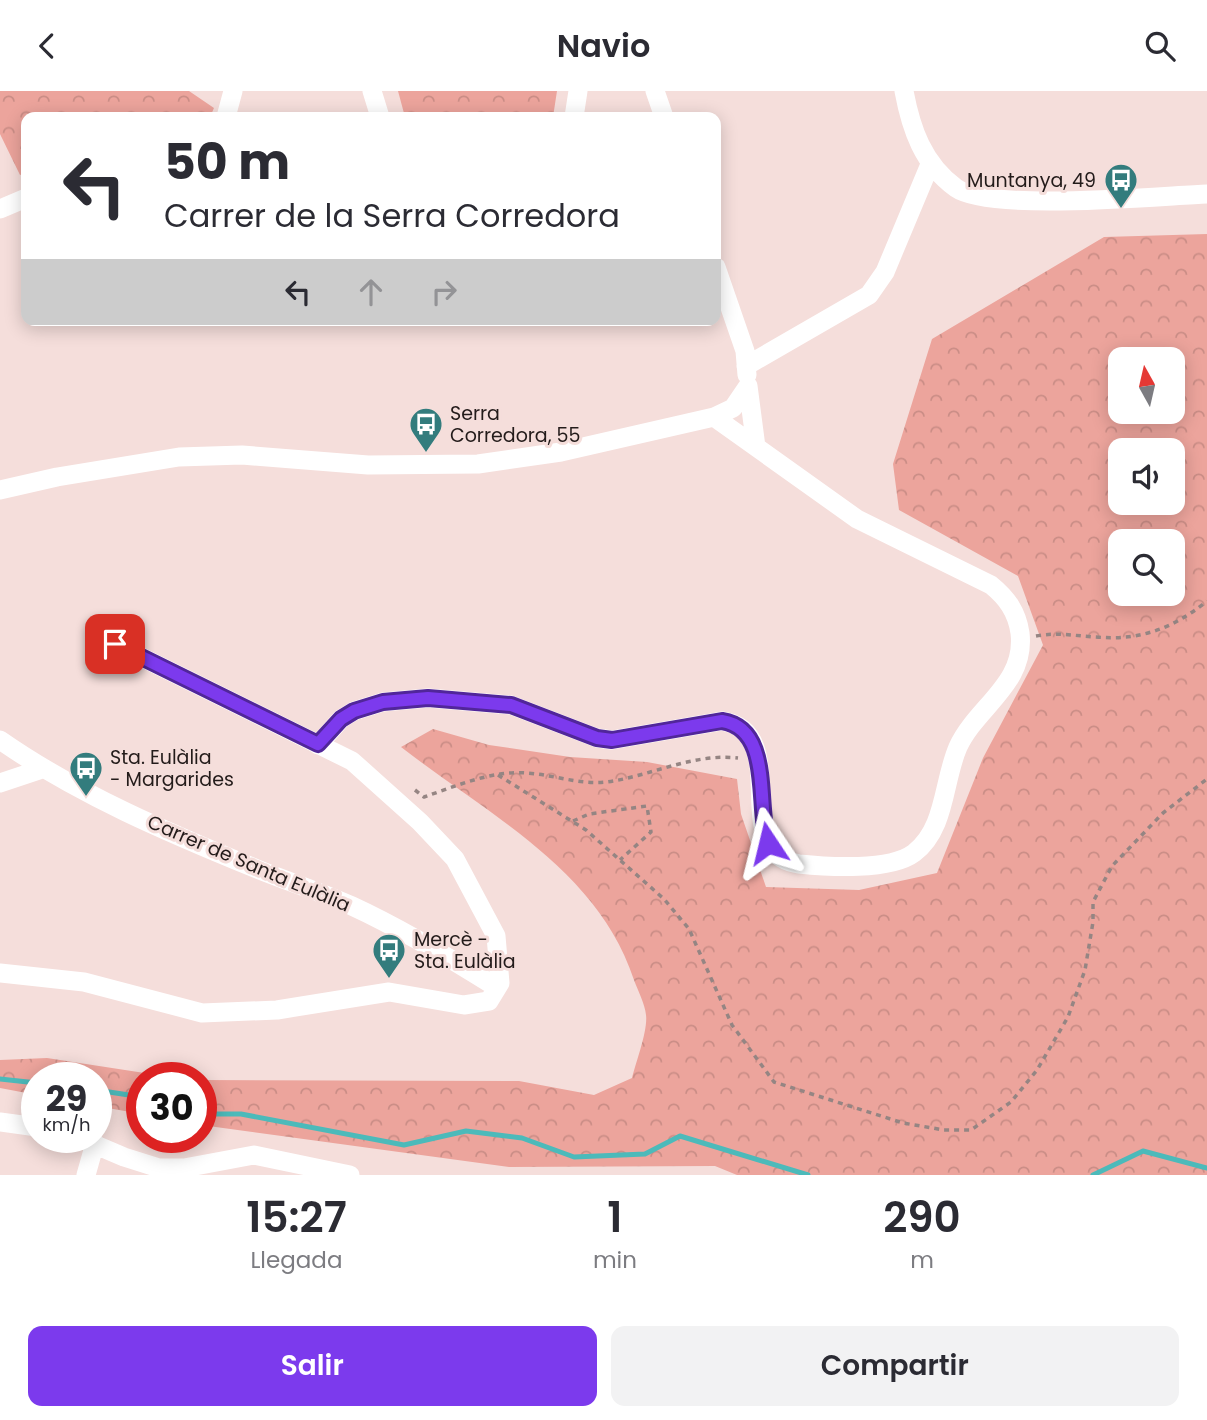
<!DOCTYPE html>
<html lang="es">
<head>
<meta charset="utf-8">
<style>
  body { margin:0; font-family:Poppins,sans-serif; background:#f2f2f3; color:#2b2b33; height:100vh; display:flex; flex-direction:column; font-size:26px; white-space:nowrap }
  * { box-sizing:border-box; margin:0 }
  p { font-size:23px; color:#7c7c81 }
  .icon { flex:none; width:38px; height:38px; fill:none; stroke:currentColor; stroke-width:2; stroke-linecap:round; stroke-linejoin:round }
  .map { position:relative; height:1084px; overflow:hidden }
  .side { display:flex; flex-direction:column; background:#fff; flex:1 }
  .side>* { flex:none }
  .banner { position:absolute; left:21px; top:21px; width:700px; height:214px; border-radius:14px; box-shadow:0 4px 18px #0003; background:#fff; color:#2b2b33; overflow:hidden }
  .needle { width:46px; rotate:352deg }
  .controls { position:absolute; left:1108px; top:256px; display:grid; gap:14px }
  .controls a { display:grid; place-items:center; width:77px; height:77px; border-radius:14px; background:#fff; box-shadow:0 4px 18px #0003; font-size:35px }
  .speed { position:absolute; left:21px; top:971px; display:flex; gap:14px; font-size:35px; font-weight:700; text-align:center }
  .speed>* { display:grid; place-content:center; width:91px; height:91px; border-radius:50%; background:#fff; box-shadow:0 4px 18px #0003; line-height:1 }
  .speed small { font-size:18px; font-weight:400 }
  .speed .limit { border:10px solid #d22; background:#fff; color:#111 }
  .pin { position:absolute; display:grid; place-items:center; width:60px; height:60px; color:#fff; margin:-30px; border-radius:14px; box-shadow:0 4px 10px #0006 }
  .me { position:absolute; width:77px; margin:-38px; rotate:350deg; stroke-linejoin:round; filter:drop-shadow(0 0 5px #0008) }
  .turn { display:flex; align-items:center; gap:24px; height:147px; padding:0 28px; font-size:32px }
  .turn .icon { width:91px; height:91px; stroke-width:2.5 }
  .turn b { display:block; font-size:49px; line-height:60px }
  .lanes { display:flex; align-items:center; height:66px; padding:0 28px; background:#0003; justify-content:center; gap:35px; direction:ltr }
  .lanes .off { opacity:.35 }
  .eta { display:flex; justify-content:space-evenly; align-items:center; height:119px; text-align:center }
  .eta b { font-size:42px; font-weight:600; line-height:49px }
  .action { display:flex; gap:14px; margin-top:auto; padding:14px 28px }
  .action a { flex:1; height:80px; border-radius:14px; background:#7c3aed; color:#fff; font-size:28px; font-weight:600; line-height:80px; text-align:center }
  .action a+a { background:#f2f2f3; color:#2b2b33 }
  header { display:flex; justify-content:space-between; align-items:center; height:91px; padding:0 28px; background:#fff; font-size:32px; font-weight:600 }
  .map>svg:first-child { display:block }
  .forest { fill:url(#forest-crowns); fill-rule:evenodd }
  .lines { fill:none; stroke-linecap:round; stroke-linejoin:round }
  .stream { stroke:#4cbaba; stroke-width:5 }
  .path { stroke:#958583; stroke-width:3.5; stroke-dasharray:5 5; stroke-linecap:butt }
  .street { stroke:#fff; stroke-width:19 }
  .route-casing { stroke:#51269a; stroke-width:18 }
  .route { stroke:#7c3aed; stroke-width:12 }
  .labels { text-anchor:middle; stroke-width:6; stroke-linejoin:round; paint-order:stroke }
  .poi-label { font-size:19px; fill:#231b1a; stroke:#f5dedb; text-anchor:start }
  .street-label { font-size:19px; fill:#231b1a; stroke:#f5dedb }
</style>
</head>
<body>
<header><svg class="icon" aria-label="back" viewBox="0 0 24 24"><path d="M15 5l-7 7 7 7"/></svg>Navio<svg class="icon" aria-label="search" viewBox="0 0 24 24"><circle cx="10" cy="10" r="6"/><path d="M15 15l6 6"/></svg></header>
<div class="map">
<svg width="1207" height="1084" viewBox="0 0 1207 1084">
  <defs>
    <pattern id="forest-crowns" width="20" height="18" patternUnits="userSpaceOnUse" patternTransform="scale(1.75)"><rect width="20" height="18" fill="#eca49c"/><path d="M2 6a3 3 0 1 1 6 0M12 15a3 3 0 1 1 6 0" fill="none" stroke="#ca8d86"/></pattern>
  </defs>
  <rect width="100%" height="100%" fill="#f5dedb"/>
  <!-- forest -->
  <path class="forest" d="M0 0H189L214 17 210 26H26V82L20 84 0 43Z
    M398 0H557L553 26H405Z
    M1207 143V1084H737L715 1075 509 1076 201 1034V989L519 990 594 1004 632 987C636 971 648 939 646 924 645 913 638 900 634 889 598 778 487 723 401 656L433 638 489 654 570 666 647 671 737 688 741 723 766 796 859 799 937 782 983 667 1043 554 1018 485 899 419 893 373 932 248 1104 146ZM1120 268H1172V320H1120ZM1120 359H1172V411H1120ZM1120 450H1172V502H1120Z
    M47 967 177 987H142V1023L96 1015V987H37V1004L0 997V969Z"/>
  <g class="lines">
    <!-- stream -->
    <path class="stream" d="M0 988 37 992
      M96 999 142 1006
      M201 1023H241L404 1054 466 1040 522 1047 574 1066 645 1063 680 1045 808 1084
      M1093 1084 1143 1060 1207 1077"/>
    <!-- path -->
    <path class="path" d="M1036 545C1057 541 1076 545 1096 546 1140 550 1174 537 1207 510
      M498 684 586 739 664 808 689 838 732 934 774 991 903 1032 944 1039H971L1011 1011 1037 979 1068 926 1085 879 1093 831V811L1112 775 1163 722 1207 688
      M415 699 424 706C456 695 493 679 527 682 555 684 579 694 607 691 651 685 692 662 738 667
      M573 730 589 723 647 715 651 741 620 769"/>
    <!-- street -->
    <path class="street" d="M372 0 380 26
      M655 0 664 26
      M904 0C911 38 923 73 956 97 990 121 1158 105 1207 103
      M226 26 233 0
      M574 26 578 0
      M0 118 26 107
      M716 176 745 260 747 284
      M746 275 869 204 885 181 931 71
      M0 399 57 386 179 366 242 364 368 374 478 373 561 361 714 326 733 317 748 295 756 356
      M0 649C79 704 169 742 257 778 289 791 321 801 352 815 402 838 450 867 496 896
      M318 654 341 628 354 620 383 611 428 607 511 614 597 647 612 649 722 630C795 641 726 763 799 773 828 776 890 780 914 762 946 738 943 690 958 656 977 615 1026 593 1020 542 1017 521 1007 507 991 494L857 428 714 326
      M0 692 42 678
      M0 882 84 891 202 922 277 919 389 901 464 914 489 910 500 892 496 845 455 768 420 731 352 670 115 553
      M0 1031 37 1036
      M77 1046 124 1066 159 1077H184L254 1064 350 1084
      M86 1084 95 1052"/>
  </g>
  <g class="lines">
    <defs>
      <path id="route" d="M115 553 318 653 341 628 354 620 383 611 428 607 511 614 597 647 612 649 722 630C773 638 756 713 768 752"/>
    </defs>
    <!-- route casing -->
    <use href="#route" class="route-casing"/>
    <!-- route -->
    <use href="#route" class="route"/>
  </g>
  <!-- icons -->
  <defs>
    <symbol id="bus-pin" viewBox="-11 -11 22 30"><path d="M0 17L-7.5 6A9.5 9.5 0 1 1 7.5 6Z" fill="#337c7d" stroke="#f5dedb"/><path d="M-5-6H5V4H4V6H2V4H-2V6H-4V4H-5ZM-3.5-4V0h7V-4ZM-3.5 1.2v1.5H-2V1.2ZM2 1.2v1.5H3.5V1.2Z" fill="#fff"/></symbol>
  </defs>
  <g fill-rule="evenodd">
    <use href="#bus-pin" x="1102" y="70" width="38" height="52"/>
    <use href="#bus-pin" x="407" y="314" width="38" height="52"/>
    <use href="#bus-pin" x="67" y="658" width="38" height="52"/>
    <use href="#bus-pin" x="370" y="840" width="38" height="52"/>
  </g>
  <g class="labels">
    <!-- poi labels -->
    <g class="poi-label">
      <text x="1096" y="96" text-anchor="end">Muntanya, 49</text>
      <text x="450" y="329">Serra<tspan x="450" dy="22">Corredora, 55</tspan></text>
      <text x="110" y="673">Sta. Eulàlia<tspan x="110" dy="22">- Margarides</tspan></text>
      <text x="414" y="855">Mercè -<tspan x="414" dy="22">Sta. Eulàlia</tspan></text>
    </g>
    <!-- street labels -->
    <g class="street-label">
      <text transform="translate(249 772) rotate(23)" y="7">Carrer de Santa Eulàlia</text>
    </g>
  </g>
</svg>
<div class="controls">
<a><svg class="needle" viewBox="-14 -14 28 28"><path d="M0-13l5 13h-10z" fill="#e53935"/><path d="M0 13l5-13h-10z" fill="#7c7c81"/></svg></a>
<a><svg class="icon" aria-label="sound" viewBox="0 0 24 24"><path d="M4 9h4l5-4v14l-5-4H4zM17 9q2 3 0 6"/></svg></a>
<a><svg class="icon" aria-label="search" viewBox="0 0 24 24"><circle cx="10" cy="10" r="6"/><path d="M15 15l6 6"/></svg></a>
</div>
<div class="speed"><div>29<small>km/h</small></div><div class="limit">30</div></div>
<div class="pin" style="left:115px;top:553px;background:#d93025"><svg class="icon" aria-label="arrive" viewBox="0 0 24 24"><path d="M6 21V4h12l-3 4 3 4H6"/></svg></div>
<svg class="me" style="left:768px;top:752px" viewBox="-20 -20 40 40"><path d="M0-17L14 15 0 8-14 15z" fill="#7c3aed" stroke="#fff" stroke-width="4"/></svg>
<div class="banner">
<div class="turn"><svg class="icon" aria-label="left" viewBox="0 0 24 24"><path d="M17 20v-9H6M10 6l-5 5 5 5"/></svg><div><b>50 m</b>Carrer de la Serra Corredora</div></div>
<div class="lanes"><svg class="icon" aria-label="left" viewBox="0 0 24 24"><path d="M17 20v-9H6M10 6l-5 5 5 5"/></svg><svg class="icon off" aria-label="ahead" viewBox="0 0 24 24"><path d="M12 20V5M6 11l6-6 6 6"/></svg><svg class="icon off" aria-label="right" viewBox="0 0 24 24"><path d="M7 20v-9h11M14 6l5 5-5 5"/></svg></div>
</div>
</div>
<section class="side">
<div class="eta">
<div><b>15:27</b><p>Llegada</p></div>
<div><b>1</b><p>min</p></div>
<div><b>290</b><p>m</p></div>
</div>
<div class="action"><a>Salir</a><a>Compartir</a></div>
</section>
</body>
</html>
